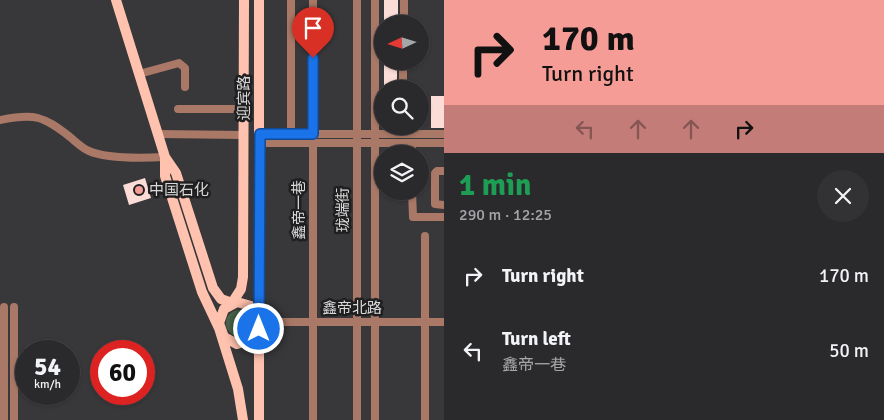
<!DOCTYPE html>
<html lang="en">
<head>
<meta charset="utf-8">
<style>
  body { margin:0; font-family:Signika,"Noto Sans SC",sans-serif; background:#323134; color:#f1f3f6; height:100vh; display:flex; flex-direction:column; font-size:19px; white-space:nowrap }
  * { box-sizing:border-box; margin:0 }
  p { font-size:16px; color:#a5a6a9 }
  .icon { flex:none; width:28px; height:28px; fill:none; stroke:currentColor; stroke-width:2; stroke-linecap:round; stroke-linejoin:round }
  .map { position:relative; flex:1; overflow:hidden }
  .drawer { display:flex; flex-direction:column; background:#2a292c; width:440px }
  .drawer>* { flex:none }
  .guide { background:#f59c96; color:#111; overflow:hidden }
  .needle { width:32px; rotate:266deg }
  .fabs { position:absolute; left:374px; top:15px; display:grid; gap:10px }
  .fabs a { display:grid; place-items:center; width:55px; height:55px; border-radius:50%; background:#2a292c; box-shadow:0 1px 4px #0004,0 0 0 1px #464548; font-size:25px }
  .speed { position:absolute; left:15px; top:340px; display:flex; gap:10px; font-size:25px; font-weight:700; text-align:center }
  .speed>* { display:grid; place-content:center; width:65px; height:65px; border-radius:50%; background:#2a292c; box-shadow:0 1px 4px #0004,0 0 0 1px #464548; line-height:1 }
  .speed small { font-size:12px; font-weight:400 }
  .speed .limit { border:8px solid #d22; background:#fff; color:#111 }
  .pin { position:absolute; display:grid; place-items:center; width:42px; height:42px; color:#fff; margin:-51px -21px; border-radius:50% 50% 50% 0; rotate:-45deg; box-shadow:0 0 5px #0007 }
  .pin .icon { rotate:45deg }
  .me { position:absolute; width:55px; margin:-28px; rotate:0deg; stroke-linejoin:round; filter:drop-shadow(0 0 4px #0008) }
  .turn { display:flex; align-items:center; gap:18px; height:105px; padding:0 15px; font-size:22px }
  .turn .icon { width:65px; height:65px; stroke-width:2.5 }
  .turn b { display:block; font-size:35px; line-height:42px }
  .lanes { display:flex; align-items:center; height:48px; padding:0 15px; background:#0003; justify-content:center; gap:25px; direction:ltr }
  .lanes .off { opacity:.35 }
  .round { display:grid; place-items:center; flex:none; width:52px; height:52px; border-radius:26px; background:#323134 }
  .summary { display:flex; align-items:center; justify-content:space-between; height:85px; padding:0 15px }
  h1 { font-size:30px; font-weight:800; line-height:38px; color:#1e9e55 }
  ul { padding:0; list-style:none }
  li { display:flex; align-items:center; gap:15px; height:75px; padding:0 15px }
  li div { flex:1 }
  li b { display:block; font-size:19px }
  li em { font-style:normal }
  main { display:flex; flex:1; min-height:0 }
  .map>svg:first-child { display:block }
  .green { fill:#4a664b }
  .building { fill:#fbdcd7 }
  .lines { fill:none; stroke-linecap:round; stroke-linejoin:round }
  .minor { stroke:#a97867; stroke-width:8 }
  .major { stroke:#ffc2ae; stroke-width:10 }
  .route-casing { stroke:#114b97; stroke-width:12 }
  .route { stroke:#1a73e8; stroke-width:9 }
  .poi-dot { fill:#f59c96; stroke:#1f1f20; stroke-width:2 }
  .labels { text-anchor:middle; stroke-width:5; stroke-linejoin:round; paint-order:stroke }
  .street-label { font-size:15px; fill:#d8d8da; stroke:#1f1f20 }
  .poi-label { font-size:15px; fill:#d8d8da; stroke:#1f1f20; text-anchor:start }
</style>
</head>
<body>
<main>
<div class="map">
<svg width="444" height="420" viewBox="0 0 444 420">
  <rect width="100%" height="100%" fill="#38373a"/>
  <!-- green -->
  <path class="green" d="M226 323a13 13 0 1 1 26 0a13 13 0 1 1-26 0Z"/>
  <!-- building -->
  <path class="building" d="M384 0H398V24H384Z
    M384 61H397V89H384Z
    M431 96H444V128H431Z
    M145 178 151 198 129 205 123 185Z"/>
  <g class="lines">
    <!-- minor -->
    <path class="minor" d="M404 24V0
      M139 74 179 63 185 68V87
      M403 89V61
      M178 109H244
      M0 120C35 113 43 116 70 137 76 142 82 148 89 151 107 159 146 158 165 157
      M158 134 244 135
      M259 134H444
      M291 134V0
      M259 143H444
      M412 154V143
      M444 171H437L435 173V204L444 205
      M412 191 413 217H444
      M259 322H444
      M4 420V307
      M14 420V307
      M313 420V0
      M357 420V0
      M375 420V0
      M425 420V236"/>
    <!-- major -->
    <path class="major" d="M116 0 165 157 176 173 213 288 221 299 232 303 241 289 243 277 244 0
      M165 157V176L202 292 219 328 238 389 243 420
      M259 316 251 306 237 302 224 309 219 323 224 337 237 344 251 340 259 329
      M259 420V0"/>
  </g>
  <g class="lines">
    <defs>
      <path id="route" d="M259 329 260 134H313V58"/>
    </defs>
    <!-- route casing -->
    <use href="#route" class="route-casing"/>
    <!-- route -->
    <use href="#route" class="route"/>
  </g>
  <!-- markers -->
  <circle class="poi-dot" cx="139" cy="190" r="5"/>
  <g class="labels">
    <!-- street labels -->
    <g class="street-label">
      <text transform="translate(244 98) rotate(-90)" y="5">迎宾路</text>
      <text transform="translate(299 210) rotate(-90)" y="5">鑫帝一巷</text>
      <text transform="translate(343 210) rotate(-90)" y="5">珑端街</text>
      <text x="352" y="313">鑫帝北路</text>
    </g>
    <!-- poi labels -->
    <g class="poi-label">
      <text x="149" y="195">中国石化</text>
    </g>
  </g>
</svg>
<div class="fabs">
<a><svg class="needle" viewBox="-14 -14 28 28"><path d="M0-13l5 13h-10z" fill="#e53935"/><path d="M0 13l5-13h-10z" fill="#a5a6a9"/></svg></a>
<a><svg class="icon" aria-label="search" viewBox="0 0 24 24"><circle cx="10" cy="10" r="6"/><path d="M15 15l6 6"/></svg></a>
<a><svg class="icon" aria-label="layers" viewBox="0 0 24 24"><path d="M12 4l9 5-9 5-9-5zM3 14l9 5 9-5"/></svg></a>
</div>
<div class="speed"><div>54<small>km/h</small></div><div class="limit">60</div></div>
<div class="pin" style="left:313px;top:58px;background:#d93025"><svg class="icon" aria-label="arrive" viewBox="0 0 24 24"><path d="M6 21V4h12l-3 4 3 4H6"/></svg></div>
<svg class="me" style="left:259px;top:329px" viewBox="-20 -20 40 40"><circle r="17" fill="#1a73e8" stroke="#fff" stroke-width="3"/><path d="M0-11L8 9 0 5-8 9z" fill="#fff"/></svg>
</div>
<section class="drawer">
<div class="guide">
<div class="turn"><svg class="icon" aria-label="right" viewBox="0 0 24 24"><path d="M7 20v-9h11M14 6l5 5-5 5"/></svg><div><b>170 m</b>Turn right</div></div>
<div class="lanes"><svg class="icon off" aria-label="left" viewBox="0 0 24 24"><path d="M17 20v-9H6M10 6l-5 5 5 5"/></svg><svg class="icon off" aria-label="ahead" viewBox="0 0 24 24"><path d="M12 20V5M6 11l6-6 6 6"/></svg><svg class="icon off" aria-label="ahead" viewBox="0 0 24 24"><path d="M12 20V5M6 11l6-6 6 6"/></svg><svg class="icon" aria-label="right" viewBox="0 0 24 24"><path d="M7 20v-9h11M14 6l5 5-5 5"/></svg></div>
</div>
<div class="summary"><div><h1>1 min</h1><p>290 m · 12:25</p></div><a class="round"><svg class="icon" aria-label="close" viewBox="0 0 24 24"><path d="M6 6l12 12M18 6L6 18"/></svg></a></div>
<ul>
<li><svg class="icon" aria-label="right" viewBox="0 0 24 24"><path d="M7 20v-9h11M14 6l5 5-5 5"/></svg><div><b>Turn right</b></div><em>170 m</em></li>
<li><svg class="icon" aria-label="left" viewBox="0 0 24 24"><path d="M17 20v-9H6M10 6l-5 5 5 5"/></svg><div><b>Turn left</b><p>鑫帝一巷</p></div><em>50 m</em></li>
</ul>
</section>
</main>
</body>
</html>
